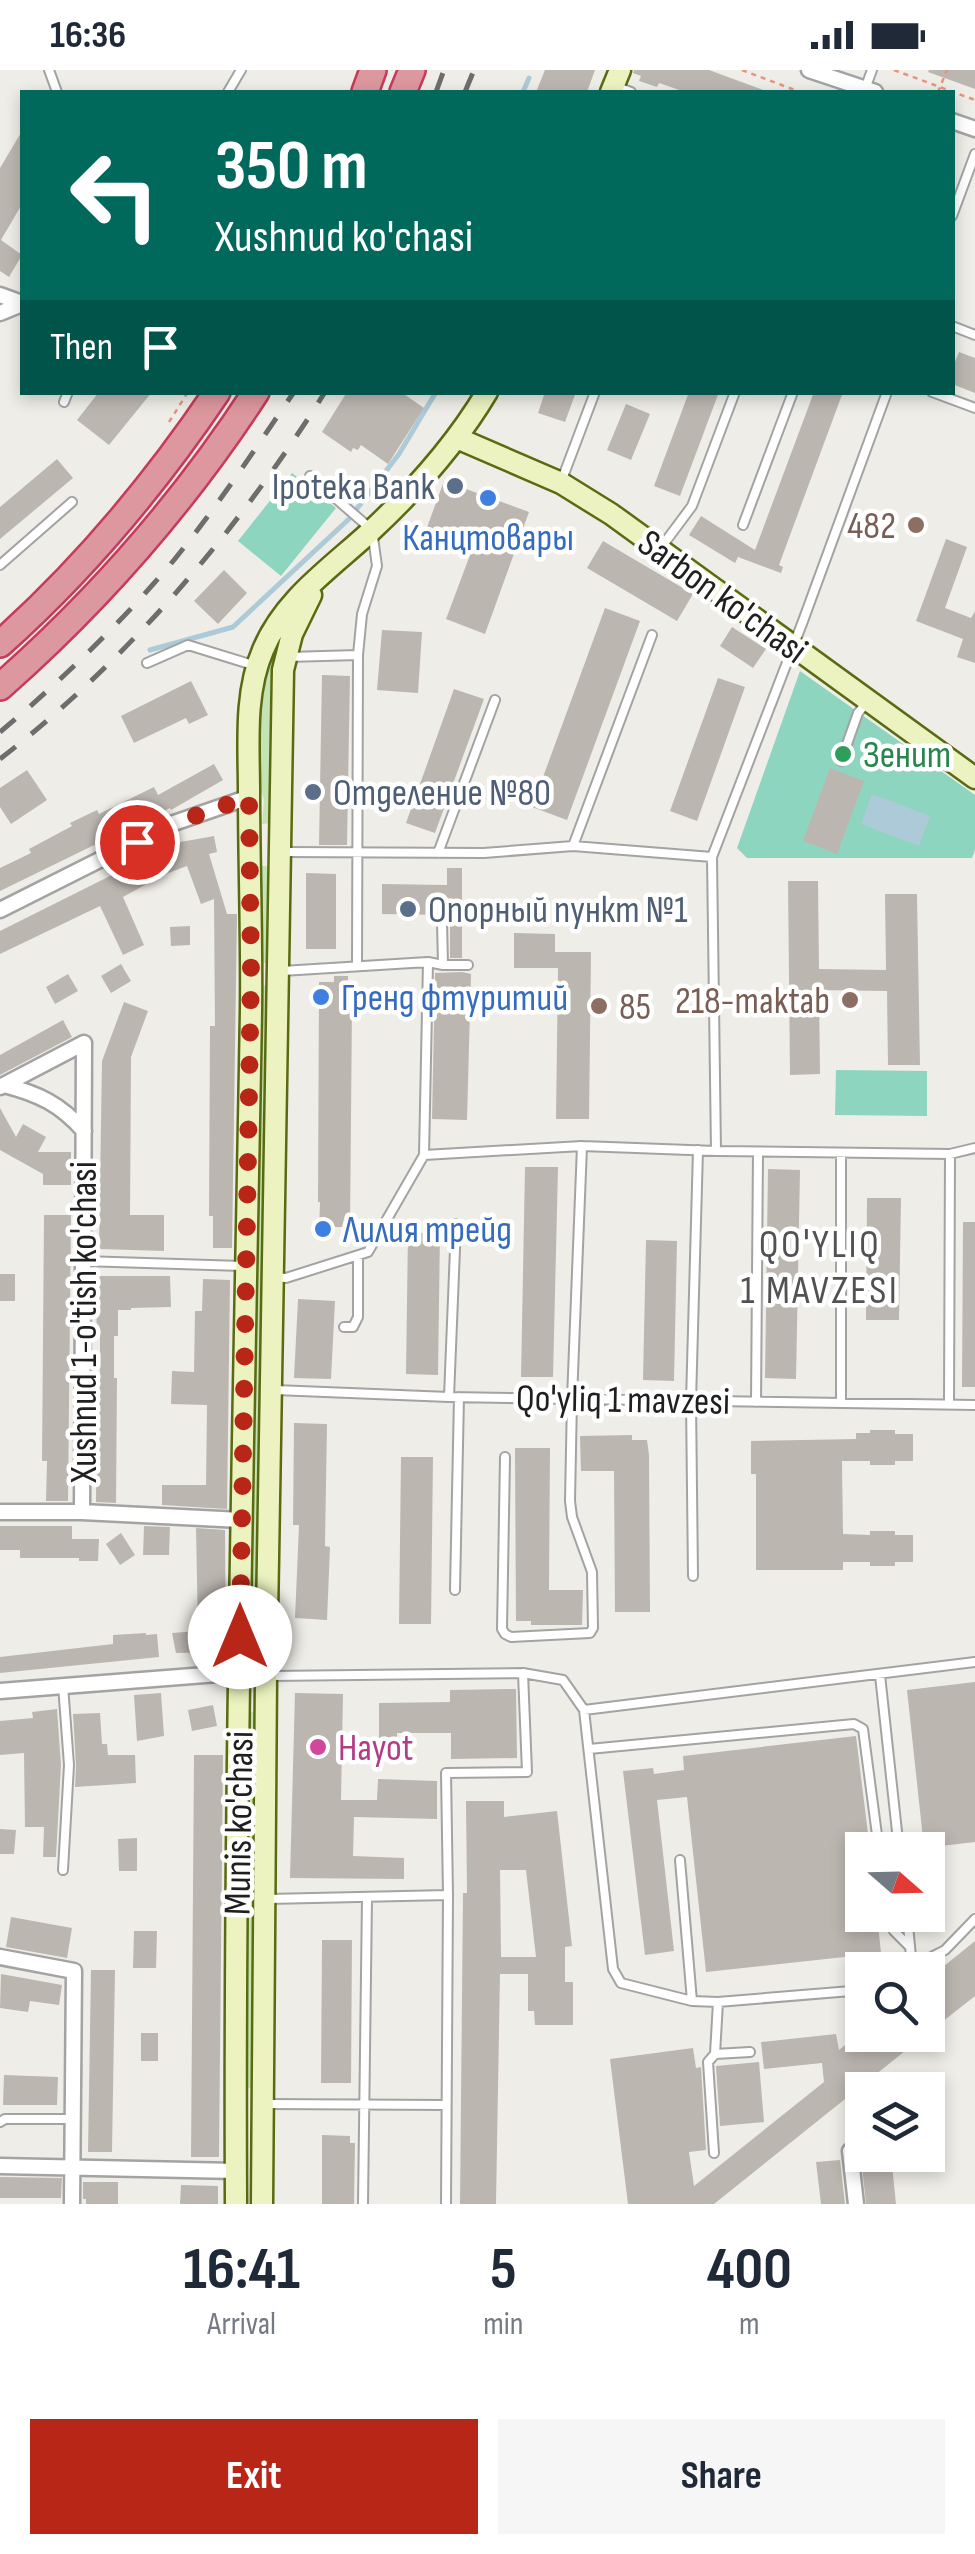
<!DOCTYPE html>
<html lang="en">
<head>
<meta charset="utf-8">
<style>
  body { margin:0; font-family:"Sofia Sans Condensed",sans-serif; background:#f6f6f7; color:#1f2937; height:100vh; display:flex; flex-direction:column; font-size:38px; white-space:nowrap }
  * { box-sizing:border-box; margin:0 }
  p { font-size:32px; color:#747a83 }
  .icon { flex:none; width:55px; height:55px; fill:none; stroke:currentColor; stroke-width:2; stroke-linecap:round; stroke-linejoin:round }
  .map { position:relative; height:2134px; overflow:hidden }
  .drawer { display:flex; flex-direction:column; background:#fff; flex:1 }
  .drawer>* { flex:none }
  .banner { position:absolute; left:20px; top:20px; width:935px; height:305px; border-radius:0px; box-shadow:0 5px 15px #0003; background:#00695c; color:#fff; overflow:hidden }
  .needle { width:65px; rotate:110deg }
  .tools { position:absolute; left:845px; top:1762px; display:grid; gap:20px }
  .tools a { display:grid; place-items:center; width:100px; height:100px; border-radius:0px; background:#fff; box-shadow:0 5px 15px #0003; font-size:50px }
  .pin { position:absolute; display:grid; place-items:center; width:85px; height:85px; color:#fff; margin:-42px; border:5px solid #fff; border-radius:50%; box-shadow:0 2px 10px #0007 }
  .me { position:absolute; width:110px; margin:-55px; rotate:0deg; stroke-linejoin:round; filter:drop-shadow(0 0 8px #0008) }
  .turn { display:flex; align-items:center; gap:35px; height:210px; padding:0 30px; font-size:45px }
  .turn .icon { width:130px; height:130px; stroke-width:2.5 }
  .turn b { display:block; font-size:70px; line-height:85px }
  .then { display:flex; align-items:center; height:95px; padding:0 30px; background:#0003; gap:20px; font-size:38px }
  .eta { display:flex; justify-content:space-evenly; align-items:center; height:170px; text-align:center }
  .eta b { font-size:60px; font-weight:700; line-height:70px }
  .cta { display:flex; gap:20px; margin-top:auto; padding:20px 30px }
  .cta a { flex:1; height:115px; border-radius:0px; background:#b82617; color:#fff; font-size:40px; font-weight:700; line-height:115px; text-align:center }
  .cta a+a { background:#f6f6f7; color:#1f2937 }
  .status { display:flex; justify-content:space-between; align-items:center; height:70px; padding:0 50px; background:#fff; direction:ltr }
  .status svg { height:28px; fill:currentColor }
  .map>svg:first-child { display:block }
  .grass { fill:#c6e3b3 }
  .pitch { fill:#8ed5c0 }
  .water { fill:#accad7 }
  .lines { fill:none; stroke-linecap:round; stroke-linejoin:round }
  .stream { stroke:#accad7; stroke-width:5 }
  .building { fill:#bcb6b0; fill-rule:evenodd }
  .lane-casing { stroke:#a3a3a3; stroke-width:12 }
  .street-casing { stroke:#a3a3a3; stroke-width:19 }
  .secondary-casing { stroke:#596b11; stroke-width:25 }
  .highway-casing { stroke:#c7395d; stroke-width:30 }
  .path { stroke:#ea927c; stroke-width:2.5; stroke-dasharray:5 5; stroke-linecap:butt }
  .lane { stroke:#fff; stroke-width:8 }
  .street { stroke:#fff; stroke-width:14 }
  .secondary { stroke:#ecf3c1; stroke-width:20 }
  .highway { stroke:#dd979e; stroke-width:25 }
  .rail { stroke:#6d6d6d; stroke-width:5; stroke-dasharray:20 20; stroke-linecap:butt }
  .route { stroke:#b82617; stroke-width:18; stroke-dasharray:0 32.4 }
  .service-dot { fill:#5c6f8a; stroke:#fff; stroke-width:4 }
  .shop-dot { fill:#3f7fe0; stroke:#fff; stroke-width:4 }
  .education-dot { fill:#8d6e63; stroke:#fff; stroke-width:4 }
  .leisure-dot { fill:#2e9e5b; stroke:#fff; stroke-width:4 }
  .hotel-dot { fill:#d1479c; stroke:#fff; stroke-width:4 }
  .labels { text-anchor:middle; stroke-width:9; stroke-linejoin:round; paint-order:stroke }
  .service-label { font-size:38px; fill:#4e5e75; stroke:#fff; text-anchor:start }
  .education-label { font-size:38px; fill:#785e54; stroke:#fff; text-anchor:end }
  .shop-label { font-size:38px; fill:#366cbe; stroke:#fff; text-anchor:start }
  .street-label { font-size:38px; fill:#1f1f1f; stroke:#fff }
  .leisure-label { font-size:38px; fill:#27864d; stroke:#fff; text-anchor:start }
  .hotel-label { font-size:38px; fill:#b23c85; stroke:#fff; text-anchor:start }
  .neighbourhood-label { font-size:40px; letter-spacing:2.5px; fill:#525252; stroke:#fff }
</style>
</head>
<body>
<div class="status"><b>16:36</b><svg viewBox="0 0 49 12"><path d="M0 12V9h3v3zM5 12V6h3v6zM10 12V3h3v9zM15 12V0h3v12zM26 1h20v11H26zM47 4h2v5h-2z"/></svg></div>
<div class="map">
<svg width="975" height="2134" viewBox="0 0 975 2134">
  <rect width="100%" height="100%" fill="#efede7"/>
  <!-- grass -->
  <path class="grass" d="M272 589 277 595 272 753 262 754 264 730 257 709 258 622 266 593Z
    M261 796H271L270 893H259Z
    M269 915 259 1561H250L259 916Z
    M250 1642H259L256 1800H248Z
    M246 1847H255L254 2018H245Z"/>
  <!-- pitch -->
  <path class="pitch" d="M292 403 336 438 281 506 238 471Z
    M800 601 975 725V780L972 788H747L737 778Z
    M836 1000 927 1001V1046L835 1045Z"/>
  <!-- water -->
  <path class="water" d="M872 724 930 746 919 776 861 754Z"/>
  <g class="lines">
    <!-- stream -->
    <path class="stream" d="M523 22 529 8
      M150 580 233 557 349 449 399 384 436 322"/>
  </g>
  <!-- building -->
  <path class="building" d="M545 0H595L587 22H536Z
    M634 0H709L766 21 685 22 659 13 657 17 639 11 641 6 633 3Z
    M929 0H975V19L928 2Z
    M22 61V134L1 170 22 185 9 207 0 201V98Z
    M959 282 975 288V323L952 314V299Z
    M99 322H152L109 375 77 350Z
    M347 322H401L424 338 388 394 361 375 358 380 353 378 351 382 322 362Z
    M545 322H576L565 352 538 343Z
    M689 322H719L680 426 654 416Z
    M814 322H843L779 495 783 497 781 503 738 487 735 493 689 465 701 446 755 480Z
    M626 334 650 344 631 390 607 380Z
    M57 389 73 408 0 469V437Z
    M444 411 529 442 485 564 446 549 473 477 426 460Z
    M946 469 967 477 945 538 971 548 975 541V593L957 587 963 569 916 551Z
    M603 471 693 524 677 551 587 498Z
    M224 500 247 523 218 554 194 531Z
    M605 538 640 551 567 750 532 737Z
    M732 557 766 579 753 598 720 576Z
    M382 560 422 562 418 623 377 620Z
    M322 605 350 606 347 775H319Z
    M718 608 745 617 697 751 670 741Z
    M191 611 208 645 189 654 186 648 134 673 121 646Z
    M454 619 484 629 435 763 406 753Z
    M214 694 223 710 171 740 170 738 0 821V798L31 783 29 779 72 756 70 753 97 740 99 744 154 717 158 725Z
    M830 698 864 711 837 784 803 771Z
    M27 700 47 730 11 754 0 737V718Z
    M214 766 217 782 209 784 227 844H237L232 1178H213V1146H209L210 956H215L214 829 201 834 187 796 163 805 123 827 144 875 123 885 100 836 0 884V861L122 800 120 796 139 786 175 773Z
    M447 798H462V888H450V852L447 845 382 844V814L447 815Z
    M306 803 336 804V879H306Z
    M788 811H818L819 899 886 900 885 824H917L920 995H888L887 921 819 920 820 1004 790 1005Z
    M190 856V875L171 876 170 857Z
    M514 863 555 864V882H591L589 1049H556L558 898H514Z
    M121 894 131 911 111 923 101 906Z
    M462 902 471 904 467 1050 432 1049 435 903Z
    M68 904 78 921 55 934 46 917Z
    M334 906H348V936H352L350 1157H334V1162H319L320 1132H318L319 912H334Z
    M124 932 148 941 131 987 130 1145H164V1181L99 1179 102 991Z
    M63 950 72 967 0 1005V985Z
    M0 1038 16 1067 23 1054 46 1067 38 1082H71V1115H43V1104L0 1080Z
    M525 1097H558L553 1307H521Z
    M768 1099 800 1100 796 1309 765 1308Z
    M867 1128H901L899 1250H866Z
    M44 1145H71L68 1431H46L47 1391H42Z
    M963 1152H975V1317H962Z
    M408 1163H440L438 1305 406 1304Z
    M646 1170 677 1171 674 1311 643 1310Z
    M0 1204H15V1231H0Z
    M95 1206H170L171 1237 131 1238V1240H118V1266H114V1308H117L116 1433 96 1432 97 1308H100V1266H97Z
    M203 1209 230 1210 227 1439 162 1435V1415H206L207 1335 171 1334 172 1301 194 1302 195 1241H202Z
    M298 1229 335 1231 331 1309 294 1308Z
    M294 1353 327 1354 325 1476 330 1477 327 1550 295 1548 299 1455H293Z
    M870 1360H895V1364H913V1391H895V1395H870V1391H842L843 1464 870 1465V1461H895V1465H913V1492H895V1496H870V1492H843V1500H756V1404H751V1371L856 1369V1363H870Z
    M632 1365V1370H647L649 1385 650 1542H615L614 1401H581L580 1366Z
    M515 1378H550L549 1520H583L582 1555H531V1551H516Z
    M401 1387H433L431 1554H399Z
    M0 1456H72V1469H99L98 1491H79V1488H20V1480H0Z
    M144 1456 170 1457 169 1485H143Z
    M196 1458 225 1460 226 1582 176 1583 172 1563 198 1561Z
    M121 1463 135 1485 120 1495 106 1474Z
    M146 1563V1565L157 1564 159 1587 0 1603V1587L113 1574V1565Z
    M975 1612V1772L924 1778 907 1620Z
    M516 1619 517 1688 451 1689V1663H397V1669L379 1668V1633L450 1632V1620Z
    M161 1623 164 1666 137 1671 134 1625Z
    M295 1623 343 1624 341 1730H377L378 1709 437 1711V1749L354 1747 353 1786 404 1788V1809L290 1808Z
    M213 1635 217 1656 192 1661 188 1640Z
    M57 1639 61 1695 56 1787H43L44 1757H25L24 1683 0 1685V1651L33 1648 32 1642Z
    M100 1643 102 1674H107L108 1685H135L136 1713 75 1717 76 1695 73 1644Z
    M856 1666 870 1780H862V1845H877L881 1883 706 1902 687 1727 657 1730 674 1881 645 1885 623 1701 653 1698 654 1704 684 1700 683 1686Z
    M194 1685H223L219 2087H191Z
    M466 1731H504V1747L557 1741 572 1876 565 1877V1912H573V1955H535L534 1941H528V1904H500L496 2134H460L463 1823H467ZM500 1800H526L536 1887H501Z
    M0 1759 16 1760 14 1784H0Z
    M137 1768V1801H119L118 1769Z
    M11 1847 72 1858 67 1888 6 1877Z
    M134 1861H157L156 1898H133Z
    M322 1870H352L351 2013H321Z
    M975 1871V1926L928 1963V1909Z
    M91 1900H115L112 2082H88Z
    M1 1904 62 1915 59 1935 30 1931 28 1942 0 1938Z
    M141 1963H158V1991H141Z
    M836 1964 839 1980 857 1965H925L714 2134H628L610 1989 693 1978 696 1998 701 1997 706 2080 689 2082 694 2116 824 2012 822 1993 764 1999 761 1972Z
    M759 1992 764 2052 720 2056 716 1996Z
    M4 2005 58 2007 57 2035H3Z
    M322 2065 350 2066V2073H355L354 2134H322Z
    M865 2085H891L896 2134H866L861 2087Z
    M840 2090 845 2134H821L816 2092Z
    M0 2107 62 2108 61 2128H0Z
    M83 2112H118V2134H86V2129H83Z
    M181 2115 218 2116V2134H180Z"/>
  <g class="lines">
    <defs>
      <path id="lane" d="M49 0 57 22
        M614 16 631 22
        M865 19 872 0
        M228 22 241 0
        M952 146 975 84
        M952 256 975 265
        M932 322 975 338
        M64 332 68 322
        M310 406 372 460 377 496 362 544 358 585 357 896
        M561 412 595 322
        M743 455 793 322
        M660 479 692 436 735 322
        M0 495 72 432
        M288 587 358 585
        M147 593 188 575 256 596
        M841 691 858 643 868 631
        M573 776 652 565
        M283 782 484 783 573 776 712 787
        M438 783 495 630
        M442 852 443 895
        M428 892 443 895H468
        M716 1081 712 787 803 551 887 322
        M424 1085 582 1076 716 1081 950 1084 975 1078
        M82 1191 242 1196
        M273 1207 286 1208 368 1182 424 1085 428 892 282 901
        M344 1257H353L358 1247V1186
        M275 1320 449 1327 975 1335
        M449 1327 456 1154
        M756 1332 758 1082
        M841 1333V1083
        M949 1334 950 1084
        M505 1387 502 1559 505 1564 511 1567 590 1563 593 1558 592 1502 572 1447 570 1431 572 1329 582 1076
        M693 1506 691 1331 698 1080
        M455 1520 459 1327
        M523 1603 563 1610 584 1640 975 1592
        M880 1605 899 1780
        M270 1606 523 1603 527 1702 446 1703 448 1825 446 2134
        M584 1640 613 1899 621 1913 692 1931 718 1932 851 1921 862 1917
        M589 1679 854 1654 863 1659 879 1780
        M680 1790 692 1931
        M63 1800 69 1695 63 1615
        M268 1829 448 1825
        M888 1845 894 1861 910 1877
        M907 1845 912 1897
        M906 1900 945 1880 975 1849
        M718 1932 715 1984 750 1982
        M266 2034 446 2035
        M0 2052 5 2049H71
        M714 2083 708 1992 715 1984
        M363 2134 367 1828"/>
      <path id="street" d="M809 0 875 22
        M952 51 975 59
        M0 225 22 233
        M0 243 22 234
        M0 840 171 754 249 727
        M4 1015C39 1024 60 1034 84 1061
        M0 1017 84 973 82 1442
        M0 1442H82L241 1450
        M0 1621 218 1604 239 1606
        M0 1887 74 1901 72 2134
        M850 2081 856 2134
        M0 2096 236 2101"/>
      <path id="secondary" d="M611 22 620 0
        M457 368 561 413 611 444 975 708
        M236 2134C234 1736 244 1339 251 941 252 868 249 795 249 721 249 675 244 624 263 580 284 529 331 498 371 461 415 420 456 374 487 322
        M262 2134 266 1606 283 600 292 564 311 525"/>
      <path id="highway" d="M365 22 373 0
        M403 22 412 0
        M0 574C83 500 155 414 217 322
        M0 617C100 529 183 434 256 322"/>
    </defs>
    <!-- lane casing -->
    <use href="#lane" class="lane-casing"/>
    <!-- street casing -->
    <use href="#street" class="street-casing"/>
    <!-- secondary casing -->
    <use href="#secondary" class="secondary-casing"/>
    <!-- highway casing -->
    <use href="#highway" class="highway-casing"/>
    <!-- path -->
    <path class="path" d="M742 0 800 22
      M894 0 975 30
      M938 22 947 0
      M169 352 188 322"/>
    <!-- lane -->
    <use href="#lane" class="lane"/>
    <!-- street -->
    <use href="#street" class="street"/>
    <!-- secondary -->
    <use href="#secondary" class="secondary"/>
    <!-- highway -->
    <use href="#highway" class="highway"/>
    <!-- rail -->
    <path class="rail" d="M436 22 444 0
      M465 22 474 0
      M0 662C60 612 124 550 174 490 217 437 255 379 294 322
      M0 689C129 589 238 461 325 322"/>
  </g>
  <g class="lines">
    <!-- route -->
    <path class="route" d="M137 772 172 754 249 727 251 902 240 1567"/>
  </g>
  <!-- markers -->
  <g class="service-dot">
    <circle cx="455" cy="416" r="10"/>
    <circle cx="313" cy="722" r="10"/>
    <circle cx="408" cy="839" r="10"/>
  </g>
  <g class="shop-dot">
    <circle cx="488" cy="428" r="10"/>
    <circle cx="321" cy="927" r="10"/>
    <circle cx="323" cy="1159" r="10"/>
  </g>
  <g class="education-dot">
    <circle cx="916" cy="455" r="10"/>
    <circle cx="850" cy="930" r="10"/>
    <circle cx="599" cy="936" r="10"/>
  </g>
  <circle class="leisure-dot" cx="843" cy="684" r="10"/>
  <circle class="hotel-dot" cx="318" cy="1677" r="10"/>
  <g class="labels">
    <!-- service labels -->
    <g class="service-label">
      <text x="435" y="429" text-anchor="end">Ipoteka Bank</text>
      <text x="333" y="735">Отделение №80</text>
      <text x="428" y="852">Опорный пункт №1</text>
    </g>
    <!-- education labels -->
    <g class="education-label">
      <text x="896" y="468">482</text>
      <text x="830" y="943">218-maktab</text>
      <text x="619" y="949" text-anchor="start">85</text>
    </g>
    <!-- shop labels -->
    <g class="shop-label">
      <text x="488" y="480" text-anchor="middle">Канцтовары</text>
      <text x="341" y="940">Гренд фтуритий</text>
      <text x="343" y="1172">Лилия трейд</text>
    </g>
    <!-- street labels -->
    <g class="street-label">
      <text transform="translate(723 526) rotate(36)" y="13">Sarbon ko'chasi</text>
      <text transform="translate(83 1252) rotate(-90)" y="13">Xushnud 1-o'tish ko'chasi</text>
      <text transform="translate(623 1329) rotate(1)" y="13">Qo'yliq 1 mavzesi</text>
      <text transform="translate(238 1753) rotate(-89)" y="13">Munis ko'chasi</text>
    </g>
    <!-- leisure labels -->
    <g class="leisure-label">
      <text x="863" y="697">Зенит</text>
    </g>
    <!-- hotel labels -->
    <g class="hotel-label">
      <text x="338" y="1690">Hayot</text>
    </g>
    <!-- neighbourhood labels -->
    <g class="neighbourhood-label">
      <text x="820" y="1187">QO'YLIQ<tspan x="820" dy="46">1 MAVZESI</tspan></text>
    </g>
  </g>
</svg>
<div class="tools">
<a><svg class="needle" viewBox="-14 -14 28 28"><path d="M0-13l5 13h-10z" fill="#e53935"/><path d="M0 13l5-13h-10z" fill="#747a83"/></svg></a>
<a><svg class="icon" aria-label="search" viewBox="0 0 24 24"><circle cx="10" cy="10" r="6"/><path d="M15 15l6 6"/></svg></a>
<a><svg class="icon" aria-label="layers" viewBox="0 0 24 24"><path d="M12 4l9 5-9 5-9-5zM3 14l9 5 9-5"/></svg></a>
</div>
<div class="pin" style="left:137px;top:772px;background:#d93025"><svg class="icon" aria-label="arrive" viewBox="0 0 24 24"><path d="M6 21V4h12l-3 4 3 4H6"/></svg></div>
<svg class="me" style="left:240px;top:1567px" viewBox="-20 -20 40 40"><circle r="19" fill="#fff"/><path d="M0-13L10 11 0 6-10 11z" fill="#b82617"/></svg>
<div class="banner">
<div class="turn"><svg class="icon" aria-label="left" viewBox="0 0 24 24"><path d="M17 20v-9H6M10 6l-5 5 5 5"/></svg><div><b>350 m</b>Xushnud ko'chasi</div></div>
<div class="then">Then<svg class="icon" aria-label="arrive" viewBox="0 0 24 24"><path d="M6 21V4h12l-3 4 3 4H6"/></svg></div>
</div>
</div>
<section class="drawer">
<div class="eta">
<div><b>16:41</b><p>Arrival</p></div>
<div><b>5</b><p>min</p></div>
<div><b>400</b><p>m</p></div>
</div>
<div class="cta"><a>Exit</a><a>Share</a></div>
</section>
</body>
</html>
